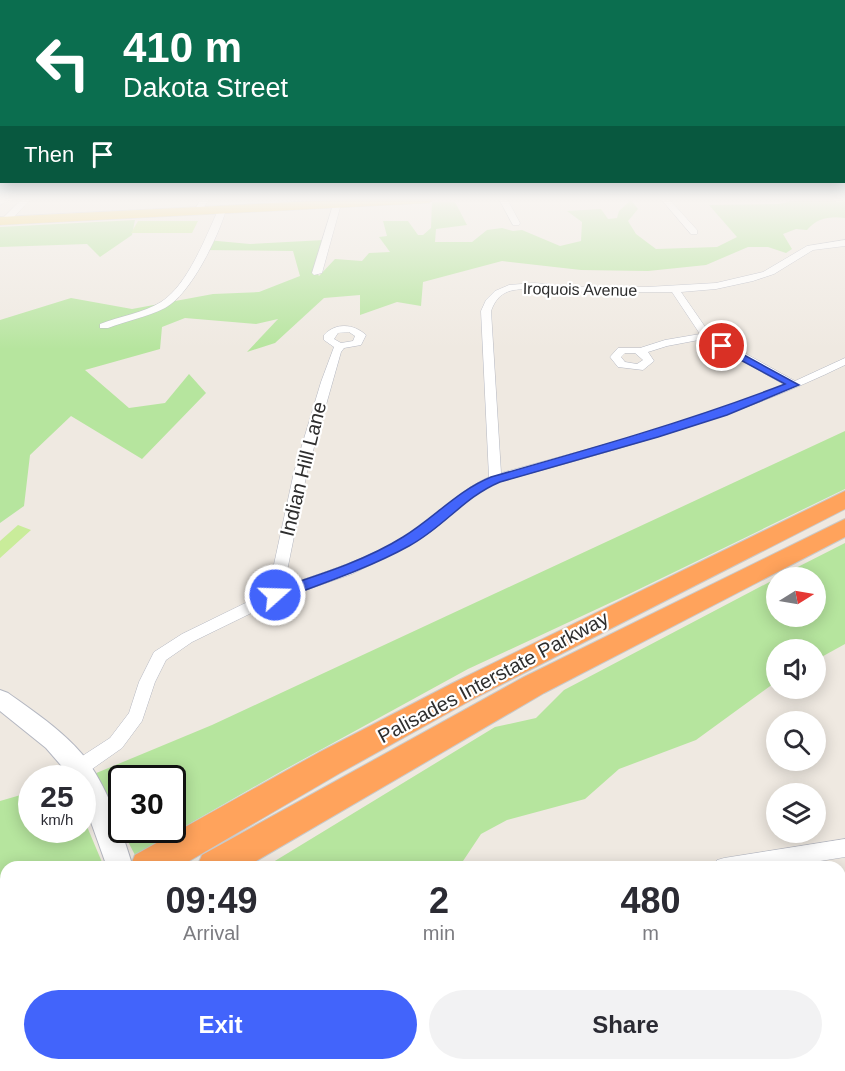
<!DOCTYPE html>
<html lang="en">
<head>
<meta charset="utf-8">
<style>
  body { margin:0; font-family:Helvetica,sans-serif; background:#f2f2f3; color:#2b2b33; height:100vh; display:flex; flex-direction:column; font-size:22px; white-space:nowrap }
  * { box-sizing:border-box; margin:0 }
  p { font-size:20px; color:#7c7c81 }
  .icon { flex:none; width:33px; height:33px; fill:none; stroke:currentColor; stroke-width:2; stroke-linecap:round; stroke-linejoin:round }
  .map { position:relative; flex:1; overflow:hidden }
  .panel { position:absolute; left:0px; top:861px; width:846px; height:210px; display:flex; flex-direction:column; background:#fff; border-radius:18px 18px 0 0; box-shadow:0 3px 15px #0003 }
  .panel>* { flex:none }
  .hud { position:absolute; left:0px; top:0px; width:846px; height:183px; box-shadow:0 3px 15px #0003; background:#0b6e4f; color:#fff; overflow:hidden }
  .needle { width:39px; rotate:79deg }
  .fabs { position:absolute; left:766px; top:567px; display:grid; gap:12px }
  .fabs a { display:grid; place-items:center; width:60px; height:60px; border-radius:50%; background:#fff; box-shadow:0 3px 15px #0003; font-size:30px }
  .speed { position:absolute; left:18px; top:765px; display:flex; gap:12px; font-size:30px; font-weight:700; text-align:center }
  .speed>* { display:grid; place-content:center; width:78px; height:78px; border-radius:50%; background:#fff; box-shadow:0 3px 15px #0003; line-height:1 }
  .speed small { font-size:15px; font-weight:400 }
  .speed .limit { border:3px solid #111; border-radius:9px; background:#fff; color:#111 }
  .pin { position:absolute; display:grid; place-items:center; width:51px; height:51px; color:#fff; margin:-26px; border:3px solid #fff; border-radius:50%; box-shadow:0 2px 6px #0007 }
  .me { position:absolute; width:66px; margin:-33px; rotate:70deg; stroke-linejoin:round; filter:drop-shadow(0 0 4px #0008) }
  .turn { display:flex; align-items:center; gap:21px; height:126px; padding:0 24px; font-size:27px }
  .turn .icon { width:78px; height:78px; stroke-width:2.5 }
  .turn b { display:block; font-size:42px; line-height:51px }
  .then { display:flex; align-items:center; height:57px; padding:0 24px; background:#0003; gap:12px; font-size:22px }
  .eta { display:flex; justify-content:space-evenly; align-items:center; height:102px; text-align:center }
  .eta b { font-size:36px; font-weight:700; line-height:42px }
  .action { display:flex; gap:12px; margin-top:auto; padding:12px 24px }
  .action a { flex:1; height:69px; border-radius:36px; background:#4264fb; color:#fff; font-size:24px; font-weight:700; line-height:69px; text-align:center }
  .action a+a { background:#f2f2f3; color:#2b2b33 }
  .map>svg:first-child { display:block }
  .green { fill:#b6e59e }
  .pitch { fill:#c9ec9a }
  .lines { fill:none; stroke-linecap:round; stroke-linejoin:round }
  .street-casing { stroke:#b4b7c1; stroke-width:1 }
  .secondary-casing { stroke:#b4b7c1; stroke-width:2 }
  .primary-casing { stroke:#c9c9c9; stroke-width:1 }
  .highway-casing { stroke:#c9c9c9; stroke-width:2 }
  .street { fill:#fff; fill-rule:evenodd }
  .secondary { fill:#fff; fill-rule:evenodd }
  .primary { fill:#f2d163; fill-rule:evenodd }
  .highway { fill:#ffa35c; fill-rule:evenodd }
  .route { fill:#4264fb; stroke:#2b41a3; stroke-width:1.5 }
  .labels { text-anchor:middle; stroke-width:4.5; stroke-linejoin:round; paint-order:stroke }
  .far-street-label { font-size:16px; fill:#2e2e2e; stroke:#fff }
  .street-label { font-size:20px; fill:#2e2e2e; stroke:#fff }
</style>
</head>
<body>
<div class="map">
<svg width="845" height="1071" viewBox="0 0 845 1071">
  <rect width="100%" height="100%" fill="#efe9e1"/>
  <!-- green -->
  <path class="green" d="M801 199H845V218C830 216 817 218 807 230L796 229 783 234 792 249 786 253 768 247H748L706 265 648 271 581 270 502 261 423 282 421 306 397 302 360 315V295L324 298 275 343 247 352 278 319 256 324 185 318 162 327 160 349 85 370 129 408 165 403 189 374 206 393 142 459 71 416 30 455 24 506 0 523V320L71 298 132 309 213 294 259 292 300 276 293 251 201 250 207 240 250 244 324 240 314 268 319 276 335 259 362 261 369 253 390 252 379 237 387 236 383 221H408L418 235H423L431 228 432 202H455L467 225 436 229 435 242H472L487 230 502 228 513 231 522 230 560 246 581 241 582 222 567 211 601 209 608 219 617 218 619 211 631 200 638 209 628 221 636 234 656 249 717 247 737 237 709 205 779 204Z
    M135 220 132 235 100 257 87 244 0 247V227Z
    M845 431V489L627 595 468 669 282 771 135 855 122 830H172V778H122L121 828 94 774 212 725Z
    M845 543V644L816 660V650H777V681L696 740 619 769 585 799 507 820 481 834 459 867H265L495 727 536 718 564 690 777 578V616H816V578L778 577Z
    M31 792 32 830H82L83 817 104 867H6V933L0 937V801Z
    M6 1031V1065H124V1071H0V1035Z
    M599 1065H819L784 1071H592Z"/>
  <!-- pitch -->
  <path class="pitch" d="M138 221H198L192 233H131Z
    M18 525 31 530 0 558V541Z"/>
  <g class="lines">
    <defs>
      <path id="street" d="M11 199 0 205V200Z
        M22 199H31L8 223H2V219Z
        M201 199H209L201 213H195L194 211Z
        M499 199H507L520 223 519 225H513Z
        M661 199H669L697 230V234H691Z
        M334 202 341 204 322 273 314 275 312 273Z
        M219 208 226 210C218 237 191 294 165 308 147 317 126 321 108 328H100V324C120 316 143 313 161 302 188 285 206 236 219 208Z
        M845 240V246L813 250 774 274 753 281 716 289 681 292 710 334 795 381 845 358V365C735 419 617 449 499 482L481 490 432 531 410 545 352 574 280 599 192 642 166 660 155 682 142 721 122 748 85 774 79 776 73 774 70 768 73 762 110 738 129 713 139 682 154 652 182 634 268 592 294 472 321 382 334 347 324 340V335C336 322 354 324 366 335L361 345 344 348 341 352 307 472 284 586C331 570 381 555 422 525 445 508 462 489 489 477L481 311 486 300 495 291 509 285 534 283 578 287H647L716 283 763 272 807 246ZM534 289 585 292H672L700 334 665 340 640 348H618L610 357 618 367 643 370 654 361 648 352 667 346 704 339 785 385 669 427 501 473 491 311C499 289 513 289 534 289ZM349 332 355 336 353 341 341 343 334 339 338 333ZM625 353H635L643 360 637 364 625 362 621 357Z
        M845 839V857L783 867H714L717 860 724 858Z"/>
      <path id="secondary" d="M0 690 8 693C33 711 62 730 82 754 108 786 121 829 133 867H107L82 797V778H72L46 748 0 711Z
        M134 1065H164V1071H134Z"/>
      <path id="primary" d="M354 199H435L429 203 0 225V217Z"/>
      <path id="highway" d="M845 491V509L473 699 340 773 179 867H130L135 855 318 753 453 683Z
        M845 519V537L544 693 246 867H197L202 855 524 677Z
        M6 932V970L0 972V934Z
        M6 975V1015L0 1017V978Z"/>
    </defs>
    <!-- street casing -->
    <use href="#street" class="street-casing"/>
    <!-- secondary casing -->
    <use href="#secondary" class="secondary-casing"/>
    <!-- primary casing -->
    <use href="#primary" class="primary-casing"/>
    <!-- highway casing -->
    <use href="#highway" class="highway-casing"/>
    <!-- street -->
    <use href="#street" class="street"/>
    <!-- secondary -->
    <use href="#secondary" class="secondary"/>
    <!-- primary -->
    <use href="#primary" class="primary"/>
    <!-- highway -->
    <use href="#highway" class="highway"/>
  </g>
  <!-- sky -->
  <linearGradient id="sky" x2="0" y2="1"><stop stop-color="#7abfeb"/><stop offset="0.57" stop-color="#f8f5f2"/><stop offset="1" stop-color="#f8f5f2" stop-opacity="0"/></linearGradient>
  <rect width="845" height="349" fill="url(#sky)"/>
  <!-- route -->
  <path class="route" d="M722 343 799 385 727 415 658 437 500 482C464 497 443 528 409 546 369 568 324 583 281 599H270L268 595 270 591C315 576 363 562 403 537 434 518 457 491 491 477 590 449 689 421 785 384L718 348 716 346Z"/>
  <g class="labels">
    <!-- far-street labels -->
    <g class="far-street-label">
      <text transform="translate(580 289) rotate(1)" y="6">Iroquois Avenue</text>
    </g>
    <!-- street labels -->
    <g class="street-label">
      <text transform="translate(303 469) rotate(-76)" y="7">Indian Hill Lane</text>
      <text transform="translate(493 677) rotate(-28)" y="7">Palisades Interstate Parkway</text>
    </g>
  </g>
</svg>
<div class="fabs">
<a><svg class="needle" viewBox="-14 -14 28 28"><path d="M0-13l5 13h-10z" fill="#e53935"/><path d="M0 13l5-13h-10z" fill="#7c7c81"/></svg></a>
<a><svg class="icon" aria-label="sound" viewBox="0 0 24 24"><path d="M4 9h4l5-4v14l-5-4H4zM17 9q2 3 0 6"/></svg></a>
<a><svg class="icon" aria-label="search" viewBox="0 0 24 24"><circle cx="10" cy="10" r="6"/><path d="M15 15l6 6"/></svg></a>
<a><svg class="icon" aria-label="layers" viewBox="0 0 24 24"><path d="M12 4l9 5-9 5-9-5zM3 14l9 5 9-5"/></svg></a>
</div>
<div class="speed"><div>25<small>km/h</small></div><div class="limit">30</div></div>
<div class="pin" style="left:722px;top:346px;background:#d93025"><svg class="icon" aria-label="arrive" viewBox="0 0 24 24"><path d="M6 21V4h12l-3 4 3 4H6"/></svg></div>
<svg class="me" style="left:275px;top:595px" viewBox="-20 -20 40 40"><circle r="17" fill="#4264fb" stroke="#fff" stroke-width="3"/><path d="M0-11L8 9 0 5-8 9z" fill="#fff"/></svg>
<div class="hud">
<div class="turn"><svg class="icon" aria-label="left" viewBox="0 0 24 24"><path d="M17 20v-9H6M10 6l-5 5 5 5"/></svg><div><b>410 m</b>Dakota Street</div></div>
<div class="then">Then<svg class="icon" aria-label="arrive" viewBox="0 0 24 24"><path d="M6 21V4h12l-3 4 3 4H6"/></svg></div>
</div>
<section class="panel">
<div class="eta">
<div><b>09:49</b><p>Arrival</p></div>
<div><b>2</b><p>min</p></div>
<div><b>480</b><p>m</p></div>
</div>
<div class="action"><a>Exit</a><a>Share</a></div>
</section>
</div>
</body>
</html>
